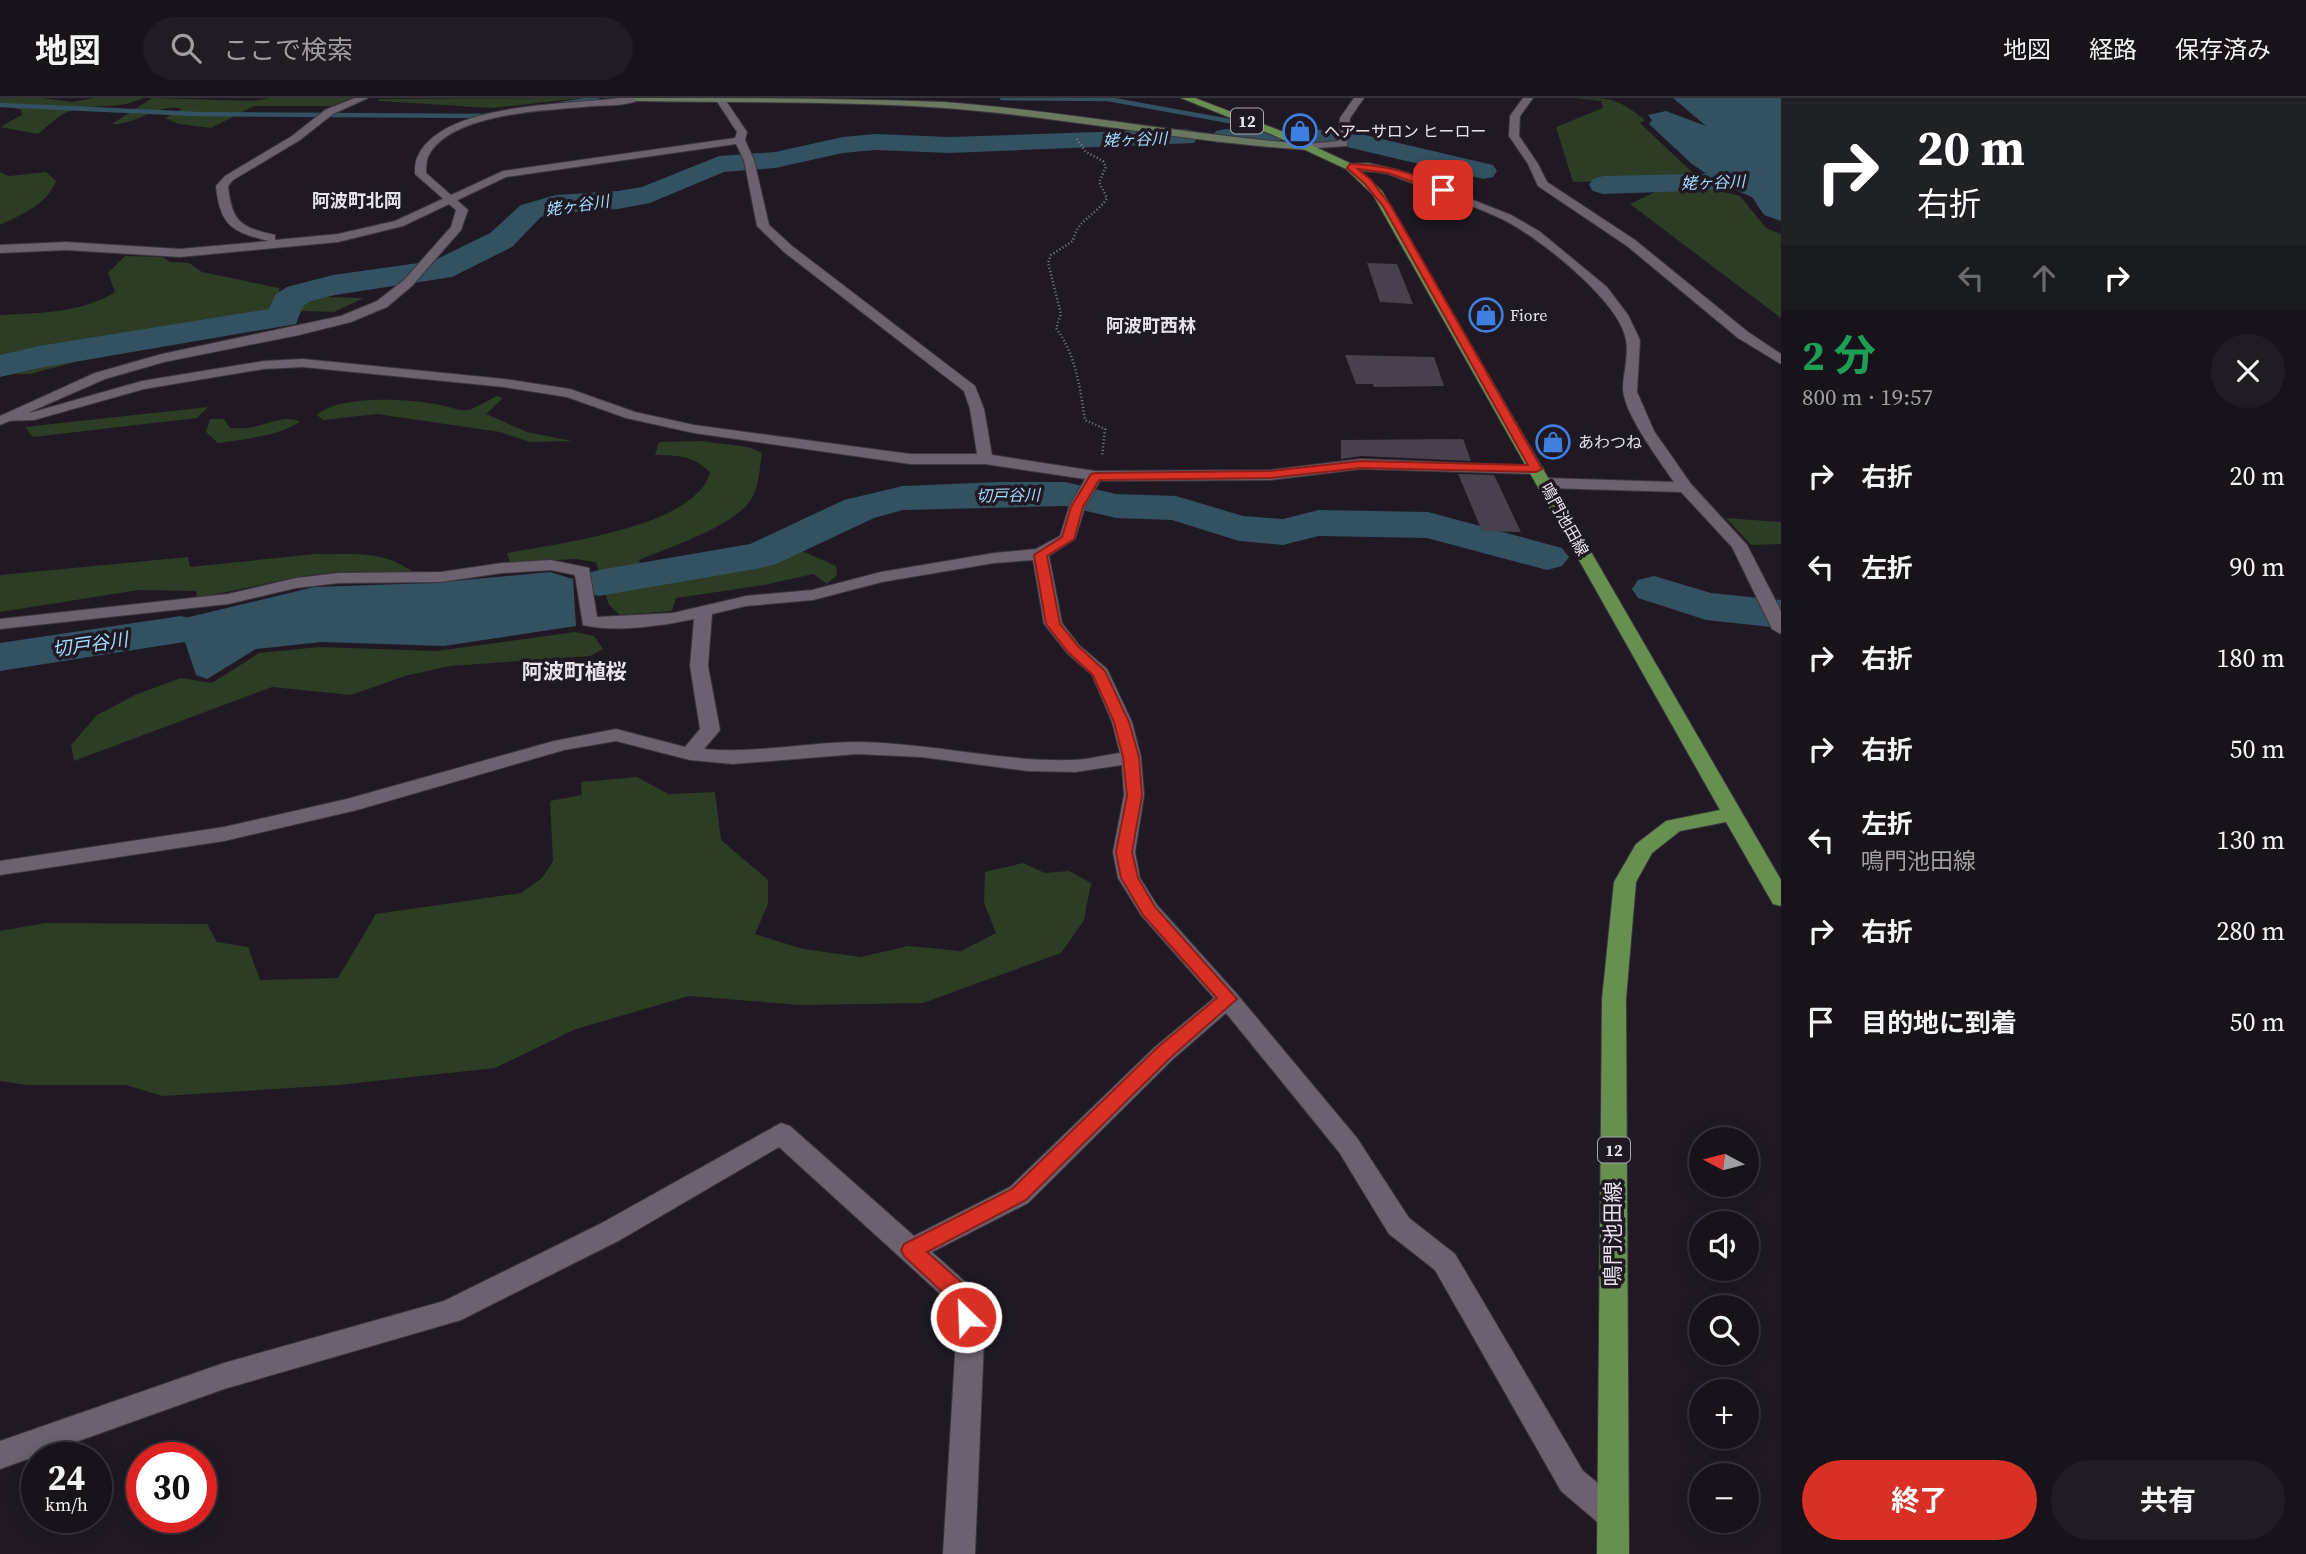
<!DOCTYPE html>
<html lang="ja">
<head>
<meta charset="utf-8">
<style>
  body { margin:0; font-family:"Source Serif 4","Noto Sans JP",serif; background:#211c24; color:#f1f3f6; height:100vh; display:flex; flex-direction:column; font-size:26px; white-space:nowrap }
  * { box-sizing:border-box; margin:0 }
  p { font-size:23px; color:#9f9ea3 }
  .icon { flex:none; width:38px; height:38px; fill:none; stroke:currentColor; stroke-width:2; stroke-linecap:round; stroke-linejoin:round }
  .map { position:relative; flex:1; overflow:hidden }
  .panel { display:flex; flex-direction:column; background:#18131b; width:525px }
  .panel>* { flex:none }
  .guide { background:#202124; color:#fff; overflow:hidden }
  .needle { width:46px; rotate:277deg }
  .tools { position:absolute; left:1689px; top:1029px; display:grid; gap:14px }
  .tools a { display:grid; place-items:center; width:70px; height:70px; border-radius:50%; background:#18131b; box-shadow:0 4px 18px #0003,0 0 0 2px #36323a; font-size:35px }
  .speed { position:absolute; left:21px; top:1344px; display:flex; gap:14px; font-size:35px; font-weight:700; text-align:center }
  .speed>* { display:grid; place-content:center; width:91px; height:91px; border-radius:50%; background:#18131b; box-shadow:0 4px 18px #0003,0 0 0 2px #36323a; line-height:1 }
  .speed small { font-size:18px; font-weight:400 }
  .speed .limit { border:10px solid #d22; background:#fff; color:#111 }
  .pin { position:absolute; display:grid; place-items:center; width:60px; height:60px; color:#fff; margin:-30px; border-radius:14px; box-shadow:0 4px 10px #0006 }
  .me { position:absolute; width:77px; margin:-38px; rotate:336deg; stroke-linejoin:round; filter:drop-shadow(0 0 5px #0008) }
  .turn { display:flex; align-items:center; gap:24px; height:147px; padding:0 21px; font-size:32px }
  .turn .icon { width:91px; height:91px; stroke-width:2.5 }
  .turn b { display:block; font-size:49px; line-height:60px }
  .lanes { display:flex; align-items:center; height:66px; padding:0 21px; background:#0003; justify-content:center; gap:35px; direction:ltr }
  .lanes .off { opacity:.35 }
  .round { display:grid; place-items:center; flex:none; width:74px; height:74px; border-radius:37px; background:#211c24 }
  .head { display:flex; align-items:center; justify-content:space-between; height:119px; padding:0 21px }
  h1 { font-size:42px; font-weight:700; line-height:52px; color:#1e9e55 }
  .button { display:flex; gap:14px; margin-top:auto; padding:14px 21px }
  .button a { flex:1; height:80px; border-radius:42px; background:#d93025; color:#fff; font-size:28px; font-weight:700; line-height:80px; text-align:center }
  .button a+a { background:#211c24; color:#f1f3f6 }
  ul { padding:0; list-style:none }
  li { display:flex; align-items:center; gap:21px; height:91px; padding:0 21px }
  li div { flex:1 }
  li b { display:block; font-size:26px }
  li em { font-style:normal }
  header { display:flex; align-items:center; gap:42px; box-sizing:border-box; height:98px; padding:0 35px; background:#18131b; border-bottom:2px solid #36323a }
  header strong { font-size:33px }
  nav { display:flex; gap:38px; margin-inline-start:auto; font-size:24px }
  .search { width:490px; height:63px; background:#211c24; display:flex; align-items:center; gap:18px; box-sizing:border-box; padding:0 24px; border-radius:38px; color:#9f9ea3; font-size:26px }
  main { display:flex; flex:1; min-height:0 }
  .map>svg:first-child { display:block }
  .green { fill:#2c3c25 }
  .water { fill:#325161 }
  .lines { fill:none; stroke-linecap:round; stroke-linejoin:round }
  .stream { stroke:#325161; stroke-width:4.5 }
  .river { fill:#325161; fill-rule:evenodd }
  .building { fill:#48404c }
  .minor-casing { stroke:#3b353e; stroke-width:2 }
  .tertiary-casing { stroke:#3b353e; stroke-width:2 }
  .secondary-casing { stroke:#3b353e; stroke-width:2 }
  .primary-casing { stroke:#3b353e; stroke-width:2 }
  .path { stroke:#827c85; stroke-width:2.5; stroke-dasharray:1 2.5; stroke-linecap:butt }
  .minor { fill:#6b616f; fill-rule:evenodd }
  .tertiary { fill:#6b616f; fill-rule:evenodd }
  .secondary { fill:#69785f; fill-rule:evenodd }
  .primary { fill:#678f4f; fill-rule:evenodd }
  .route { fill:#d93025; stroke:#8d1f18; stroke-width:2 }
  .labels { text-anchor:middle; stroke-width:7; stroke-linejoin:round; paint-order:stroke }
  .shield { fill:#201924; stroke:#aca6af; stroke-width:2 }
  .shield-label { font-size:16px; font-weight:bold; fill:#e8e3ea }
  .far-poi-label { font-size:16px; fill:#e8e3ea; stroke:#201924; text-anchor:start }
  .far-water-label { font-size:16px; font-style:italic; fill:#a2defe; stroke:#201924 }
  .far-street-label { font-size:16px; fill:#e8e3ea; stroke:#201924 }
  .far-quarter-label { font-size:18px; font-weight:bold; fill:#e8e3ea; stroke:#201924 }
  .water-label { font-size:19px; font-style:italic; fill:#a2defe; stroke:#201924 }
  .quarter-label { font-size:21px; font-weight:bold; fill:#e8e3ea; stroke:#201924 }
  .near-street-label { font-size:21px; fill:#e8e3ea; stroke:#201924 }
</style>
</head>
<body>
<header>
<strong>地図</strong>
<div class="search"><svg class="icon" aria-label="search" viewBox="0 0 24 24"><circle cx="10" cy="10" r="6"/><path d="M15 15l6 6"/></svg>ここで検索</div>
<nav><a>地図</a><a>経路</a><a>保存済み</a></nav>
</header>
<main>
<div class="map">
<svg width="1781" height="1456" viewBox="0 0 1781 1456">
  <rect width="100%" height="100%" fill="#201924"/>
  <!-- green -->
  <path class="green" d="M0 0H42L72 4 94 0H143C120 12 95 5 71 13 59 16 48 28 38 36L0 29 22 17 21 12 0 6Z
    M152 0 252 3 269 0H352L332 8H254L211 30 179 26 165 20 182 11C158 4 137 27 112 26Z
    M581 0 492 10 379 3 378 1Z
    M1576 0C1612 0 1617 0 1645 22L1640 25 1709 90 1740 98 1766 130 1781 136V220L1630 106 1655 94 1633 83 1573 84 1556 29 1603 10 1601 3Z
    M0 74 9 78 46 74 56 83C46 108 22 116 0 127Z
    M125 158 163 159 170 164 189 165 202 174 279 190 280 198 364 200 334 214 304 213 213 223 205 230 30 276H0V217C38 215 82 215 115 194L108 175Z
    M497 298 503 300 486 316 527 334 572 343 530 344 500 334 377 316 323 322 317 317C340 296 411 301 440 307 448 308 459 313 467 312 477 310 488 302 497 298Z
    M208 309 197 320 33 339 25 329Z
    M210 321H224L230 330C238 330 246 331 254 329 268 326 286 316 300 324 277 338 245 341 218 345L206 334Z
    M700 343 748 349 762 355C760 368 759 387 753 398 738 428 669 449 639 462L645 483 759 463 795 450 836 468 837 477 827 486 813 476 764 487 676 500 672 513 620 517 609 507 596 464 575 461 510 465 507 455C556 446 697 429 710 374 694 358 677 357 655 357L659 344Z
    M1726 420 1781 424V446L1751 447Z
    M315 456C356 457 382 451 416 476 375 473 334 472 293 480 260 486 230 495 197 499L196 493 139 492 0 514V477L188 459 190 469Z
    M575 534 594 538 603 551 590 558 450 568 405 578 351 597 272 589 74 663 71 647 97 617 135 597 181 580 212 585 259 555 319 549 437 553Z
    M637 679 669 696 715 694 721 742 768 782V806L755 836 803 851 861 859 908 848 961 853 996 835 984 805 985 774 1023 765 1045 775 1069 773 1091 785 1084 822 1061 855 923 905 800 907 689 898 576 931 495 970 338 987 163 998 126 987H27L0 983V833L45 825 207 826 217 844 248 849 260 882 338 880 376 816 521 795 542 780 553 763 550 703 582 697 581 684Z"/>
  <!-- water -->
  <path class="water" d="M1673 0H1781V123L1764 117 1752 99 1721 86 1692 66 1649 26 1652 22 1648 17 1666 13 1706 28Z
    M550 474 573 481 576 528 444 548 322 544 256 551 207 581 196 577 181 532 185 520 314 489 432 485Z"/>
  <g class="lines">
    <!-- stream -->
    <path class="stream" d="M1002 0 1108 1 1229 23
      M561 6 597 0
      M0 7 197 16 488 18
      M1261 37 1265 38"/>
    <!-- river -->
    <path class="river" d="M1185 31 1194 33 1198 39 1194 45 950 55 875 52 843 55 775 70 724 74 650 105 618 111 558 115 541 119 512 149 452 179 335 197 311 203 303 208 296 226 39 270 0 279V257L39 248 269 211 275 197 287 189 333 177 433 163 490 135 521 107 556 97 618 93 642 89 719 58 775 54 843 39 875 36 950 39Z
      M1225 31 1279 33 1283 39 1279 45 1270 47 1216 45 1212 39 1216 33Z
      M1311 31 1340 34 1344 40 1340 46 1331 48 1302 45 1298 39 1302 33Z
      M1356 35 1493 67 1497 73 1493 79 1483 81 1347 49 1343 43 1347 37Z
      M1781 74V90L1603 96 1593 93 1589 87 1593 81 1603 78Z
      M999 384H1065L1116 396 1176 398 1243 418 1283 421 1319 412 1428 414 1562 450 1569 459 1562 468 1547 472 1427 440 1319 438 1283 447 1239 443 1172 422 1116 420 1065 408 903 412 874 420 776 466 761 470 599 498 583 494 577 485 583 476 599 472 750 446 844 402 903 388Z
      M1654 478 1711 495 1781 502V530L1706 522 1638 500 1632 491 1638 482Z
      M181 518 197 522 204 532 197 542 0 573V545Z"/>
  </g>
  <!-- building -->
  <path class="building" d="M1367 165 1397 166 1413 206 1380 204Z
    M1345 257 1434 259 1444 288 1374 289 1373 286H1356Z
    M1463 341 1471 363 1361 358 1341 361V342Z
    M1458 376 1494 377 1521 434 1482 433Z"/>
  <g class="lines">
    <defs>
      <path id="minor" d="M355 0H368L333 16 300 42 233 82 228 88C232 125 241 129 275 137V142L338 136 395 123 503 73 735 40 737 34 716 2 724 0 747 34 745 42 754 62 769 127 792 148 975 288 984 311 992 357 1095 373 1270 372 1361 361 1541 368 1544 371 1541 374 1536 376 1361 371 1270 382 1100 383 1085 409 1075 441 1049 458 1062 525 1079 547 1107 571 1132 624 1141 659 1144 697 1135 754 1140 780 1157 807 1236 895 1357 1040 1409 1120 1455 1156 1583 1373 1624 1406 1629 1417 1624 1428 1613 1432 1602 1428 1561 1393 1435 1172 1389 1136 1339 1054 1226 915 1173 961 1028 1105 932 1154 971 1189 984 1241 975 1456H943L956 1241 948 1203 779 1049 620 1142 461 1222 224 1291 0 1371V1343L224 1265 444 1203 600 1126 781 1025 790 1028 914 1138 1010 1089 1155 949 1214 900 1141 817 1118 780 1113 754 1124 697 1122 667 1075 674 1028 673 921 659 857 656 733 666 690 662 616 643 564 652 357 712 224 743 0 777V763L224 729 347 701 554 643 616 631 685 649 700 631 690 568 694 521C660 528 616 535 583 527L575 477 551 472 502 475 441 484 339 485 296 490 228 506 0 531V521L228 496 296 480 339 475 441 474 502 465 551 462 589 470 597 519 673 515 746 498 812 492 881 474 994 455 1036 451 1060 438 1069 409 1085 381 985 366H910L694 335 626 320 567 299 504 289 303 269 264 271 144 291 34 322 2 323V317L33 314 142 283 264 263 303 261 504 281 570 291 635 314 694 327 910 356H977L970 311 964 293 784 154 757 128 744 62 736 46 506 79 403 128 338 144 180 159 66 152 0 155V147L66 144 180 151 269 143C232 134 220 128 216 88L225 78 292 38 325 12ZM1033 462 1044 526 1067 555 1092 577 1112 624 1120 655C1104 657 1088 662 1072 662 1001 664 931 645 859 644 807 644 756 656 704 651L720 632 708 568 712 516 746 508 813 502 882 484 994 465Z
        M1354 0H1364L1350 20 1347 48 1303 51 1302 49 1307 46 1338 43 1340 20Z
        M1523 0H1533L1520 18 1519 38 1538 66 1547 84 1635 142 1748 234 1781 256V266L1738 240 1627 148 1538 88 1528 66 1509 38 1510 18Z
        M1368 65 1395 71 1511 117 1539 133 1607 189 1628 217 1640 242 1637 294 1654 333 1691 386 1747 447 1781 513V536L1772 531 1732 449 1681 394 1545 390 1537 385 1545 380 1674 384C1659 362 1624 316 1623 291 1623 275 1629 258 1626 242 1620 203 1537 138 1502 121 1465 104 1426 91 1388 76 1376 73 1353 74 1345 69L1350 66Z"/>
      <path id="tertiary" d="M619 0H643C631 8 610 7 595 8 552 12 449 14 428 59 426 64 426 70 426 75L468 112 461 132 412 188 387 209 351 224 299 237 164 264 105 281 0 327V318L95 275 162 256 341 218 377 203 404 182 451 129 456 112 415 76C415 71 415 64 417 60 440 4 568 7 619 0Z"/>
      <path id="secondary" d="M632 0C736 0 841 0 944 4 1066 13 1186 37 1307 46L1312 49 1307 52C1185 44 1066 19 944 10 843 3 739 5 637 3Z"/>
      <path id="primary" d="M1181 0H1195L1281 33 1354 67 1382 93 1781 782V808L1773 806 1726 724 1680 733 1652 755 1636 784 1626 901 1629 1456H1597L1602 901 1614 784 1636 746 1666 723 1720 712 1373 97 1346 71 1273 37Z"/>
    </defs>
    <!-- minor casing -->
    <use href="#minor" class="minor-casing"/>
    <!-- tertiary casing -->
    <use href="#tertiary" class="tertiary-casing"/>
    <!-- secondary casing -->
    <use href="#secondary" class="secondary-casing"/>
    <!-- primary casing -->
    <use href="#primary" class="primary-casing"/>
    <!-- path -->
    <path class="path" d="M1077 41 1086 54 1103 63 1106 69 1099 84 1107 100C1096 118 1077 121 1073 143L1051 157 1048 165 1061 216 1056 230C1076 257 1080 290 1085 322L1105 331 1102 358"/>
    <!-- minor -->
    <use href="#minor" class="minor"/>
    <!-- tertiary -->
    <use href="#tertiary" class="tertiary"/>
    <!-- secondary -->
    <use href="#secondary" class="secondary"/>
    <!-- primary -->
    <use href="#primary" class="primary"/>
  </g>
  <!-- route -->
  <path class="route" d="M1350 66C1379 66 1423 76 1447 92L1443 95 1388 75 1358 71 1371 82 1391 108 1542 371 1536 374 1361 370 1270 380 1099 382 1083 409 1074 441 1047 458 1060 526 1078 548 1105 573 1129 624 1139 659 1142 698 1132 754 1138 780 1155 809 1237 901 1170 960 1026 1102 927 1154 969 1191 977 1219 973 1226 966 1229 958 1226 951 1202 904 1158 901 1152 904 1146 1012 1091 1157 950 1217 900 1143 817 1121 780 1116 754 1127 698 1123 659 1114 624 1093 577 1068 554 1046 526 1034 457 1062 439 1071 409 1091 376 1096 375 1270 373 1361 363 1528 367 1383 108 1365 86 1347 70Z"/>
  <!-- icons -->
  <defs>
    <symbol id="shop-ring" viewBox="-11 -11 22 22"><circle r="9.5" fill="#201924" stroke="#3f7fe0" stroke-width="1.5"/><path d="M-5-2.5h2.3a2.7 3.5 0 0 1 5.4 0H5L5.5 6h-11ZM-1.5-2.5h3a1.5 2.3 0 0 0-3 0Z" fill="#3f7fe0"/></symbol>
  </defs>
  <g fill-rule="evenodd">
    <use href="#shop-ring" x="1281" y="14" width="38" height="38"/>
    <use href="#shop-ring" x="1467" y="198" width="38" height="38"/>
    <use href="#shop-ring" x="1534" y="325" width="38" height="38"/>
  </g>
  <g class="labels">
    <!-- shield labels -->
    <g class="shield">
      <rect x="1231" y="10.5" width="32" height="25" rx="5"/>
      <rect x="1598" y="1039.5" width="32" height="25" rx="5"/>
    </g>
    <g class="shield-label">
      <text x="1247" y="29">12</text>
      <text x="1614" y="1058">12</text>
    </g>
    <!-- far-poi labels -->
    <g class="far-poi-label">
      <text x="1324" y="39">ヘアーサロン ヒーロー</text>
      <text x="1510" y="223">Fiore</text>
      <text x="1578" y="350">あわつね</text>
    </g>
    <!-- far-water labels -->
    <g class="far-water-label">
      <text transform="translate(1135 41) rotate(-2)" y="6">姥ヶ谷川</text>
      <text transform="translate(1713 84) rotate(-2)" y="6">姥ヶ谷川</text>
      <text transform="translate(577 107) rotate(-8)" y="6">姥ヶ谷川</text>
      <text transform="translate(1008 397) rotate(-1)" y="6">切戸谷川</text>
    </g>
    <!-- far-street labels -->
    <g class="far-street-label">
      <text transform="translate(1565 421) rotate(61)" y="6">鳴門池田線</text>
    </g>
    <!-- far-quarter labels -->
    <g class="far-quarter-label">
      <text x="357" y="109">阿波町北岡</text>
      <text x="1151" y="234">阿波町西林</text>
    </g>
    <!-- water labels -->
    <g class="water-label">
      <text transform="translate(90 546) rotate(-8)" y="7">切戸谷川</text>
    </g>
    <!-- quarter labels -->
    <g class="quarter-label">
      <text x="574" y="581">阿波町植桜</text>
    </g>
    <!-- near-street labels -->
    <g class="near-street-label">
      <text transform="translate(1613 1136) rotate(-90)" y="7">鳴門池田線</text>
    </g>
  </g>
</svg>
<div class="tools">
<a><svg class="needle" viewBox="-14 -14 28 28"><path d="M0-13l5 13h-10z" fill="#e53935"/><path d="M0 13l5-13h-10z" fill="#9f9ea3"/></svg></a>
<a><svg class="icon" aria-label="sound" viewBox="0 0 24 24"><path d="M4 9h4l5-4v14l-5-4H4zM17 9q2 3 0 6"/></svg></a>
<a><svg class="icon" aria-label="search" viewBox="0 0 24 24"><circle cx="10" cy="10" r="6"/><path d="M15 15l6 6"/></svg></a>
<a>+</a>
<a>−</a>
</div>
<div class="speed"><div>24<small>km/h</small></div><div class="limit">30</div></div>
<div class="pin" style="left:1443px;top:92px;background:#d93025"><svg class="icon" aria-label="arrive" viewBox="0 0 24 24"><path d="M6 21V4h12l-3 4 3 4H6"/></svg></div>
<svg class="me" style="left:966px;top:1219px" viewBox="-20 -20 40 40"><circle r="17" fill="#d93025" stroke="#fff" stroke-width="3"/><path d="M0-11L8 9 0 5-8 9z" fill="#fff"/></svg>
</div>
<section class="panel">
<div class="guide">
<div class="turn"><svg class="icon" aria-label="right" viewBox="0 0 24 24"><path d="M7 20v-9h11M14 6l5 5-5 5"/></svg><div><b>20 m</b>右折</div></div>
<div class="lanes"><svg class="icon off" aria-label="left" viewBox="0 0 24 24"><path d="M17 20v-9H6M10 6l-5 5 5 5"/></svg><svg class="icon off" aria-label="ahead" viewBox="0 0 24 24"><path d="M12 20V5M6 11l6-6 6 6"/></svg><svg class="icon" aria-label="right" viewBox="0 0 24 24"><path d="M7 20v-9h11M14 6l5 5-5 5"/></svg></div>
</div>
<div class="head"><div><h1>2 分</h1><p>800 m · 19:57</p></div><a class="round"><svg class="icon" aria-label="close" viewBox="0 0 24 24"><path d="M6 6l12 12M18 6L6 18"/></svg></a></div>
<ul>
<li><svg class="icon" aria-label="right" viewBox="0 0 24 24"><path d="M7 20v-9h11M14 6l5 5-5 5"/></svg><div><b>右折</b></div><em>20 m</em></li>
<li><svg class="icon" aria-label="left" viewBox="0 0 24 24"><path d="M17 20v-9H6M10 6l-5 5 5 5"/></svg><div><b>左折</b></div><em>90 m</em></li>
<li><svg class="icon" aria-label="right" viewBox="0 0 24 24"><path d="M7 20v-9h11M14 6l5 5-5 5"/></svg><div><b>右折</b></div><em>180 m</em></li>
<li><svg class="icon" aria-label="right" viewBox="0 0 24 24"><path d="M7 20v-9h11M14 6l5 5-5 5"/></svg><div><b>右折</b></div><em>50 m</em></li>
<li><svg class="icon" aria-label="left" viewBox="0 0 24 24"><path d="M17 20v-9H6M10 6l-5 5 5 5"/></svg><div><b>左折</b><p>鳴門池田線</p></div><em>130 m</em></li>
<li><svg class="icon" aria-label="right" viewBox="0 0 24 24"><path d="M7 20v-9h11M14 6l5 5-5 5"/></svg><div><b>右折</b></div><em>280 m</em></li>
<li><svg class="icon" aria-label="arrive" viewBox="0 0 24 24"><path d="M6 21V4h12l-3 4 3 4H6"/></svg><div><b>目的地に到着</b></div><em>50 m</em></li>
</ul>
<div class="button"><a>終了</a><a>共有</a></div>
</section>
</main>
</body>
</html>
